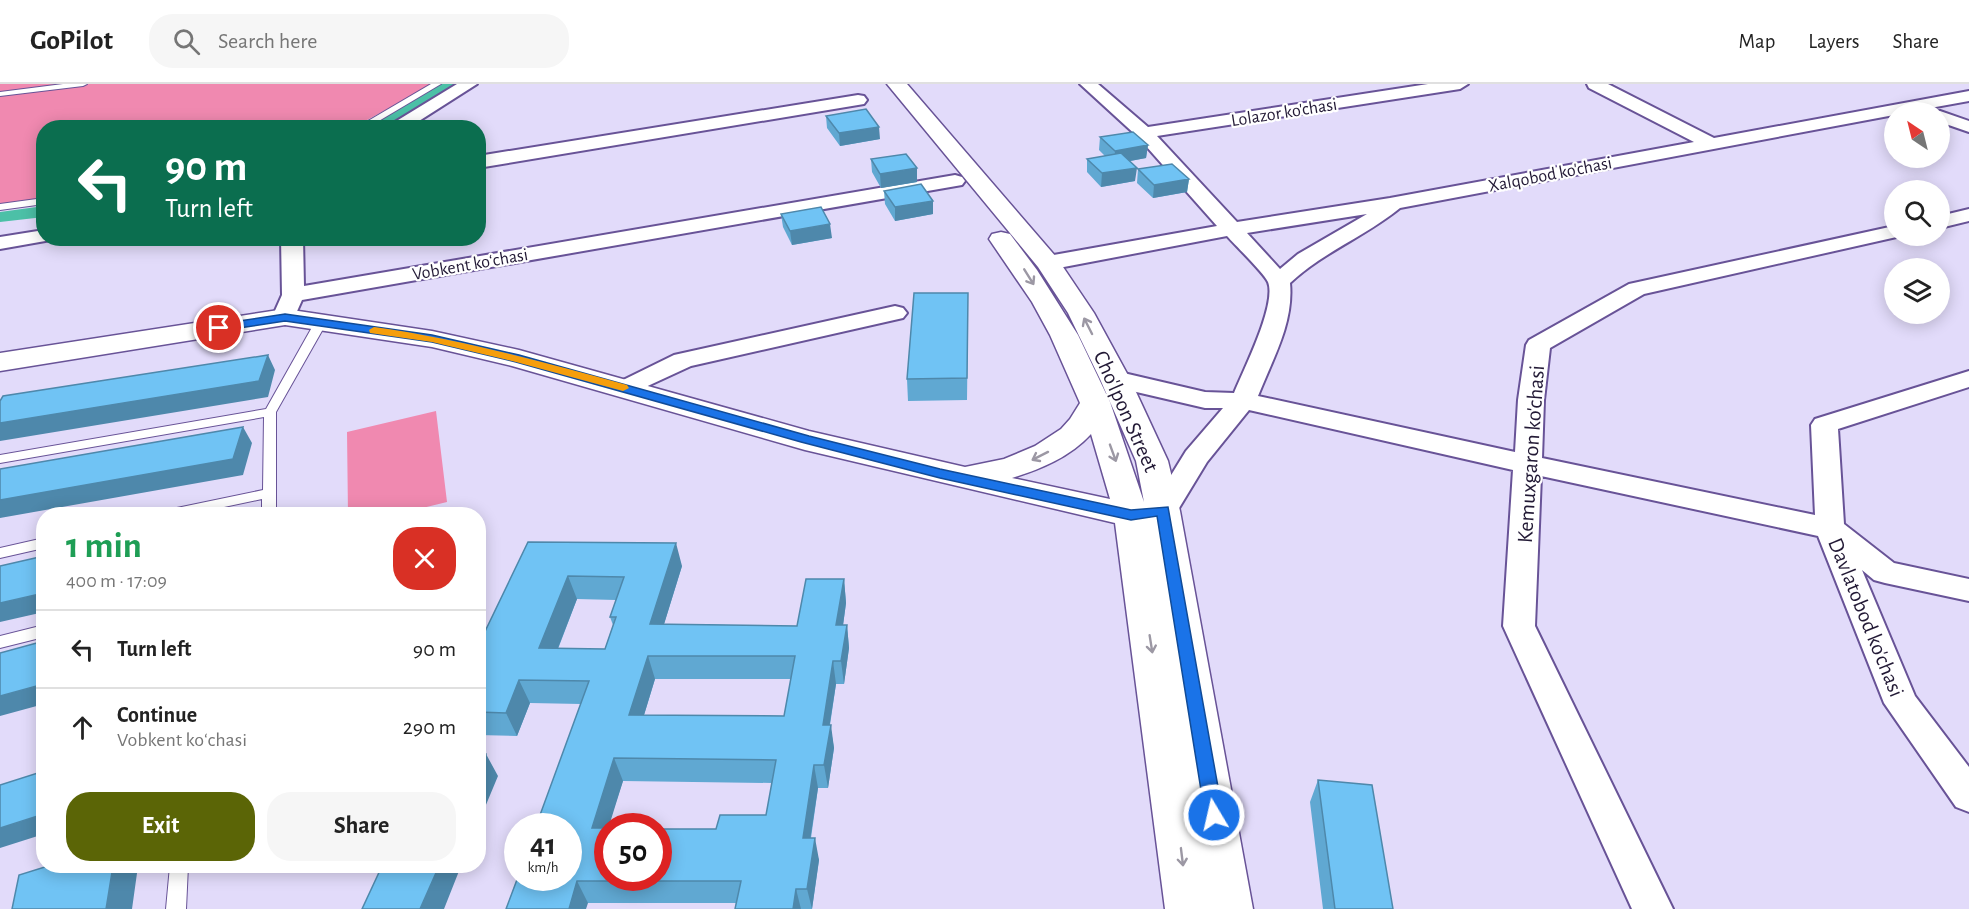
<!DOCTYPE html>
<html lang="en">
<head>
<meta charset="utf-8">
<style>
  body { margin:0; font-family:"Alegreya Sans",sans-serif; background:#f6f6f6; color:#222; height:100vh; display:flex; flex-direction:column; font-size:22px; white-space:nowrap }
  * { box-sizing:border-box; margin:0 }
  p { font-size:20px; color:#767676 }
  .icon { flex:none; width:33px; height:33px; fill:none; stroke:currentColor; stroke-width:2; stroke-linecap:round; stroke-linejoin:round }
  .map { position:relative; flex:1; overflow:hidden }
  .sheet { position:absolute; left:36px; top:423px; width:450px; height:366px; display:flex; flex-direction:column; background:#fff; border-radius:24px; box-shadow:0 3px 15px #0003 }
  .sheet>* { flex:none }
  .hud { position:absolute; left:36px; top:36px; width:450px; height:126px; border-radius:24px; box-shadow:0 3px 15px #0003; background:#0b6e4f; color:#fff; overflow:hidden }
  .needle { width:39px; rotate:325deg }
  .buttons { position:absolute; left:1884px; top:18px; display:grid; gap:12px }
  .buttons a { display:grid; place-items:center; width:66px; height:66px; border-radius:50%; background:#fff; box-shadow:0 3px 15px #0003; font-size:30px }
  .speed { position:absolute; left:504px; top:729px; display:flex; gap:12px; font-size:30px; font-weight:700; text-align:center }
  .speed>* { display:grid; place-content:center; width:78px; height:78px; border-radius:50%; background:#fff; box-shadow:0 3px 15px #0003; line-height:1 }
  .speed small { font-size:15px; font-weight:400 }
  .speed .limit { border:9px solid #d22; background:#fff; color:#111 }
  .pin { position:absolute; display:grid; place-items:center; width:51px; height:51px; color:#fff; margin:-26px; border:3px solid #fff; border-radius:50%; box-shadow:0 2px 6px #0007 }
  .me { position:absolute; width:66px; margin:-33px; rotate:351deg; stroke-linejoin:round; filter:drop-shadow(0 0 4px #0008) }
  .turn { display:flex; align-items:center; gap:21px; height:126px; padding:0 30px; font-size:27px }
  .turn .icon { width:78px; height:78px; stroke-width:2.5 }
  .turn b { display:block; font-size:42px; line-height:51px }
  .round { display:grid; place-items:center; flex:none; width:63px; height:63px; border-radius:24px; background:#f6f6f6 }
  .head { display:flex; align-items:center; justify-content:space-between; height:102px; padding:0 30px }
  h1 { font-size:36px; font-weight:700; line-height:45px; color:#1e9e55 }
  .button { display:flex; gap:12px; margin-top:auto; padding:12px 30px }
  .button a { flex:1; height:69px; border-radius:24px; background:#5b6506; color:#fff; font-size:24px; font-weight:700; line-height:69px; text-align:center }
  .button a+a { background:#f6f6f6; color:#222 }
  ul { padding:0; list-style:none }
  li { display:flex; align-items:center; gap:18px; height:78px; padding:0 30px; border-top:2px solid #e0e0e0 }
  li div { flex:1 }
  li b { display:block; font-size:22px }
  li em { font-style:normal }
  header { display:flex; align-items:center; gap:36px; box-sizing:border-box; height:84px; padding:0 30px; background:#fff; border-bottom:2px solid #e0e0e0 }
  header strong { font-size:28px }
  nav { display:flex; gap:33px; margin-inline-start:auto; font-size:21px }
  .search { width:420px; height:54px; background:#f6f6f6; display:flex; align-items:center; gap:15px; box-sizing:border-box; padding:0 21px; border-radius:24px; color:#767676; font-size:22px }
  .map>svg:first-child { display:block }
  .green { fill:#f089b0 }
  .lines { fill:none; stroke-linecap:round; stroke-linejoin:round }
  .canal { fill:#4cc0a7; fill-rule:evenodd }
  .service-casing { stroke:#685397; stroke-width:2 }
  .minor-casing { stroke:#685397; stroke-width:4 }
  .secondary-casing { stroke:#685397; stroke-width:3 }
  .service { fill:#fff; fill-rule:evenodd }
  .minor { fill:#fff; fill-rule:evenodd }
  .secondary { fill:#fff; fill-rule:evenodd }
  .wall { fill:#60a8d2; fill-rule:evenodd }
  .shaded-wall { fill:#4e88ab }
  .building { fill:#70c3f4; stroke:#4e88ab; stroke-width:1.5; fill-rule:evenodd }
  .oneway { stroke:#9c98a4 }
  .route { fill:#1a73e8; stroke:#114b97; stroke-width:1.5 }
  .slow { fill:#f59e0b }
  .labels { text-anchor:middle; stroke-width:4.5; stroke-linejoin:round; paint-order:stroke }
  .far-street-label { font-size:18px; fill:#221935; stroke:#fff }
  .street-label { font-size:22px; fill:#221935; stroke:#fff }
</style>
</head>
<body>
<header>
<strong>GoPilot</strong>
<div class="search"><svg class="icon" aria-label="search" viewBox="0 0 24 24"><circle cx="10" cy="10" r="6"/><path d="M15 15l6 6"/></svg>Search here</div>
<nav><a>Map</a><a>Layers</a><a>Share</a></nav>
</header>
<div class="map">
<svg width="1969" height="825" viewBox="0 0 1969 825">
  <rect width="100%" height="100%" fill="#e2dbfa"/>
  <!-- green -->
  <path class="green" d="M0 0H434L354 43 44 44 43 115 0 121Z
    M436 327 447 418 398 430H348L347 348Z"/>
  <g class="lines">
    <!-- canal -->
    <path class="canal" d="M437 0H455L383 44H363Z
      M44 122V133L0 138V128Z"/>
    <defs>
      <path id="service" d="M63 0H87L83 2 0 12V8Z
        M431 0H441L367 44H356Z
        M44 114V120L0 126V120Z
        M321 235 327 238 276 328V430H262V415L191 430H165L172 425 263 406 264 333 0 379V371L266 325 315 238Z
        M44 454V464L0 474V464Z
        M44 541V553L0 564V552Z
        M170 782H188L186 825H166Z"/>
      <path id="minor" d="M457 0H477L408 44H385Z
        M1080 0H1098L1148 43 1428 0H1468L1460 5 1157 52 1237 138 1390 114 1694 58 1589 4 1587 0H1608L1714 54 1969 7V17L1908 28H1894V31L1400 124C1366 152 1323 168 1290 199 1294 239 1272 276 1258 312L1515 368 1518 316 1526 261 1529 256 1629 200 1894 142V152H1901L1644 210 1550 264 1544 316 1542 374 1815 431 1811 341 1815 335 1969 287V303L1838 345 1844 440 1894 479 1969 495V517L1885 499 1874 496 1862 486 1915 612 1969 683V728L1956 723 1884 619 1818 452 1541 392 1535 542 1673 825H1632L1503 542 1513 386 1249 326 1207 378 1173 434 1163 437 1153 434 1149 427 1186 367 1223 324H1205L1115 303 1106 300 1102 295 1106 290 1115 287 1205 308 1234 309C1243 287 1277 220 1268 198 1263 188 1236 162 1227 152L1048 186 1040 184 1037 179 1040 174 1048 172 1217 142 1138 53ZM1367 130 1298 170 1280 185 1247 149Z
        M858 11 864 12 867 16 864 20 478 84V72Z
        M1940 27 1969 37V48L1940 38V28H1934Z
        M955 91 962 93 965 97 962 101 302 216 294 234 286 236 278 234 274 229 282 211 281 154H303L304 202Z
        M1969 125V137L1940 144V132Z
        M44 146V154H53L51 156 0 165V153Z
        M895 222 903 224 907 229 903 234 691 282 626 312 617 309 613 304 617 299 674 271Z"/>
      <path id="secondary" d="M887 0H907L1057 174 1094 229 1130 295 1168 377 1180 427 1253 825H1165L1115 439 805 366 512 282 432 263 285 241 0 287V269L285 225 432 247 519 266 809 347 965 383 1004 375 1035 362 1061 345 1070 335 1080 319 1050 251 1032 218 989 155 992 150 1001 148 1010 150 1037 186 1078 251 1110 318 1144 418 1136 377 1100 295 1068 229 1038 183ZM1091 350 1110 415 1012 394C1041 385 1070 373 1091 350Z"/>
    </defs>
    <!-- service casing -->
    <use href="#service" class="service-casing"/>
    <!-- minor casing -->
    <use href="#minor" class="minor-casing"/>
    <!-- secondary casing -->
    <use href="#secondary" class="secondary-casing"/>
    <!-- service -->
    <use href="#service" class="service"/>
    <!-- minor -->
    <use href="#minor" class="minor"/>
    <!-- secondary -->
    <use href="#secondary" class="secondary"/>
  </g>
  <!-- wall -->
  <path class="wall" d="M826 32 880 55 840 62 827 44Z
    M1100 53 1148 61 1146 74 1130 77 1135 97 1101 103 1087 88V75L1105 72 1099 66Z
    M871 75 917 98 881 104 872 88Z
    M1138 85 1189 95 1187 108 1153 114 1137 99Z
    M884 107 933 130 895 137 885 120Z
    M781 130 832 154 792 161 783 143Z
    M968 230 967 316 908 317 907 295Z
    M528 458 682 482 664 540 797 542 844 495 846 519 843 541H847L849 564 844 600H836L830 641 834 664 828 704H818L811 754 819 776 812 825H735L736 819H588L506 825 581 620 530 619 517 652 478 651V562ZM577 515 616 516 610 533 613 541 605 565H558ZM655 595H791L784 632 644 631ZM623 697 772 699 766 731 716 745 608 794V742Z
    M1318 696 1393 825H1323L1310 718Z"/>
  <!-- shaded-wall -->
  <path class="shaded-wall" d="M879 43 880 55 840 62 839 49Z
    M1148 61 1146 74 1114 80 1115 67Z
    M917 84V98L881 104 880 90Z
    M1137 84 1135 97 1101 103 1102 89Z
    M1189 95 1187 108 1153 114 1154 101Z
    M933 117V130L895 137V123Z
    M830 140 832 154 792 161 790 147Z
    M268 271 275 286 268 313 0 357V339Z
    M243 343 252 359 243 391 0 434V416Z
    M676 459 682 482 657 563 650 540Z
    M568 492 577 515 549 587 539 564Z
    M844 495 846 519 840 564 836 541Z
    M44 509V528L0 538V519Z
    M847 541 849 564 844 600 841 577Z
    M648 572 655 595 637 654 629 631Z
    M833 577 836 600 826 664 823 641Z
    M519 596 530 619 517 652 506 629Z
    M44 600V620L0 632V612Z
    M831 641 834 664 828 704 824 681Z
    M486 670 498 692 478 740V688Z
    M614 674 623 697 609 742H608V748L592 744Z
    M814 681 818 704 807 776 803 754Z
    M44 730V750L0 764V744Z
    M815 754 819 776 812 825 807 805Z
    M113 782H138L132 825H106Z
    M439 782H461L444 825H420Z
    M577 797 588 819 586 825H569Z
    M796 805 801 825H793Z"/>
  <!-- building -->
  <path class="building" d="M866 25 879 43 839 49 826 32Z
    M1133 48 1148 61 1115 67 1100 53Z
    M1121 69 1137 84 1102 89 1087 75Z
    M906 70 917 84 880 90 871 75Z
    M1172 80 1189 95 1154 101 1138 85Z
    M921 100 933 117 895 123 884 107Z
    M821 123 830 140 790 147 781 130Z
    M914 209H968L967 294 907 295Z
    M268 271 259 297 0 339V317L3 312Z
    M243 343 233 375 0 416V385Z
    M243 427V430H229Z
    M528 458 676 459 650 540 797 542 806 495H844L836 541H847L841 577H833L823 641H831L824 681H814L803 754H815L807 805H796L793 825H735L741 797H577L569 825H506L518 793 568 794V742H536L589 597 519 596 506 629 478 628V562ZM568 492 624 493 610 533H616L605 565 539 564ZM648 572H795L784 632 629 631ZM614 674 776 676 766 731H720L716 745H658V794H608V744H592Z
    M44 472V509L0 519V482Z
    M44 557V600L0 612V569Z
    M478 669 486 670 478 688Z
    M44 687V730L0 744V701Z
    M1318 696 1372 701 1393 825H1335Z
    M48 782H113L106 825H12L19 791Z
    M382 782H439L420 825H362Z"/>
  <!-- one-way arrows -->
  <defs><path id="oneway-shaft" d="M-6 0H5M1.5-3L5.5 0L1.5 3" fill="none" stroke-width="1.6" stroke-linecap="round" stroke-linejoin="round" transform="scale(1.5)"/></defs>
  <g class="oneway">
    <use href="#oneway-shaft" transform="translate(1029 193) rotate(58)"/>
    <use href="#oneway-shaft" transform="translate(1088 242) rotate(-117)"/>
    <use href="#oneway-shaft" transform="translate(1113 369) rotate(70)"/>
    <use href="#oneway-shaft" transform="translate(1040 372) rotate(153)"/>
    <use href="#oneway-shaft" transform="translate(1151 560) rotate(81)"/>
    <use href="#oneway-shaft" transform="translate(1182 773) rotate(83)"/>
  </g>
  <!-- route -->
  <path class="route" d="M285 230 432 251 519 271 809 352 940 385 1131 426 1168 423 1223 731 1220 737 1214 739 1208 737 1205 731 1157 432 1131 436 940 394 801 358 516 278 432 258 285 237 219 247 213 244 219 240Z"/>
  <!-- slow -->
  <path class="slow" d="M374 243C460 255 543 278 627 301L629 304 623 307 516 278 432 258 370 249 369 246Z"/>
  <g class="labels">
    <!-- far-street labels -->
    <g class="far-street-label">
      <text transform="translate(1284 28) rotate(-9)" y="6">Lolazor ko'chasi</text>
      <text transform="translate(1550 90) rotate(-11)" y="6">Xalqobod ko'chasi</text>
      <text transform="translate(470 180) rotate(-10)" y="6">Vobkent koʻchasi</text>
    </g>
    <!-- street labels -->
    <g class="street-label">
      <text transform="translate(1127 327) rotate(66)" y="8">Cho'lpon Street</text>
      <text transform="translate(1530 370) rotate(-86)" y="8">Kemuxgaron ko'chasi</text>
      <text transform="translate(1867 533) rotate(68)" y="8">Davlatobod ko'chasi</text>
    </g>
  </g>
</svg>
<div class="buttons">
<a><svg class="needle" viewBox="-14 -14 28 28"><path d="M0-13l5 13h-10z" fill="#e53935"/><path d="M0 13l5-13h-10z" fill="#767676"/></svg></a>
<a><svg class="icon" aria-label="search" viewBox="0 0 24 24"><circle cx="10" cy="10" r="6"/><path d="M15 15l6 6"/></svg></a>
<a><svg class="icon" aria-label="layers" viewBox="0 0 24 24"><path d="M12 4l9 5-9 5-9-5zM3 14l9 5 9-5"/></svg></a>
</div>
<div class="speed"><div>41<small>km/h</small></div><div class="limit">50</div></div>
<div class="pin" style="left:219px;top:244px;background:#d93025"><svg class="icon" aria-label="arrive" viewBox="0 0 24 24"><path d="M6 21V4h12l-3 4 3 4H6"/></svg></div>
<svg class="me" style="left:1214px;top:731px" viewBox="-20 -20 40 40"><circle r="17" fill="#1a73e8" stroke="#fff" stroke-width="3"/><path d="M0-11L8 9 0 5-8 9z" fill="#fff"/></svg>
<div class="hud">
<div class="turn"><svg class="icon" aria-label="left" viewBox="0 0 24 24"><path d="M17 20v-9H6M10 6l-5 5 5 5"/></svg><div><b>90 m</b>Turn left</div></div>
</div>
<section class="sheet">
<div class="head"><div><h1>1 min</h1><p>400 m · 17:09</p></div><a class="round" style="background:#d93025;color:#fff"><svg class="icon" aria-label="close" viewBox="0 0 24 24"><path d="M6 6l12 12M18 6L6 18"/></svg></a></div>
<ul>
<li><svg class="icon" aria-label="left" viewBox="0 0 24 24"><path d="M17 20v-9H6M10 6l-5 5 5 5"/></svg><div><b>Turn left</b></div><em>90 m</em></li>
<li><svg class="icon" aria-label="ahead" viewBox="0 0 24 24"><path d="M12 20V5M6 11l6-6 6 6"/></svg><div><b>Continue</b><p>Vobkent koʻchasi</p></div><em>290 m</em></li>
</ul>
<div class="button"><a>Exit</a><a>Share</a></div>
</section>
</div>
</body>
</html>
